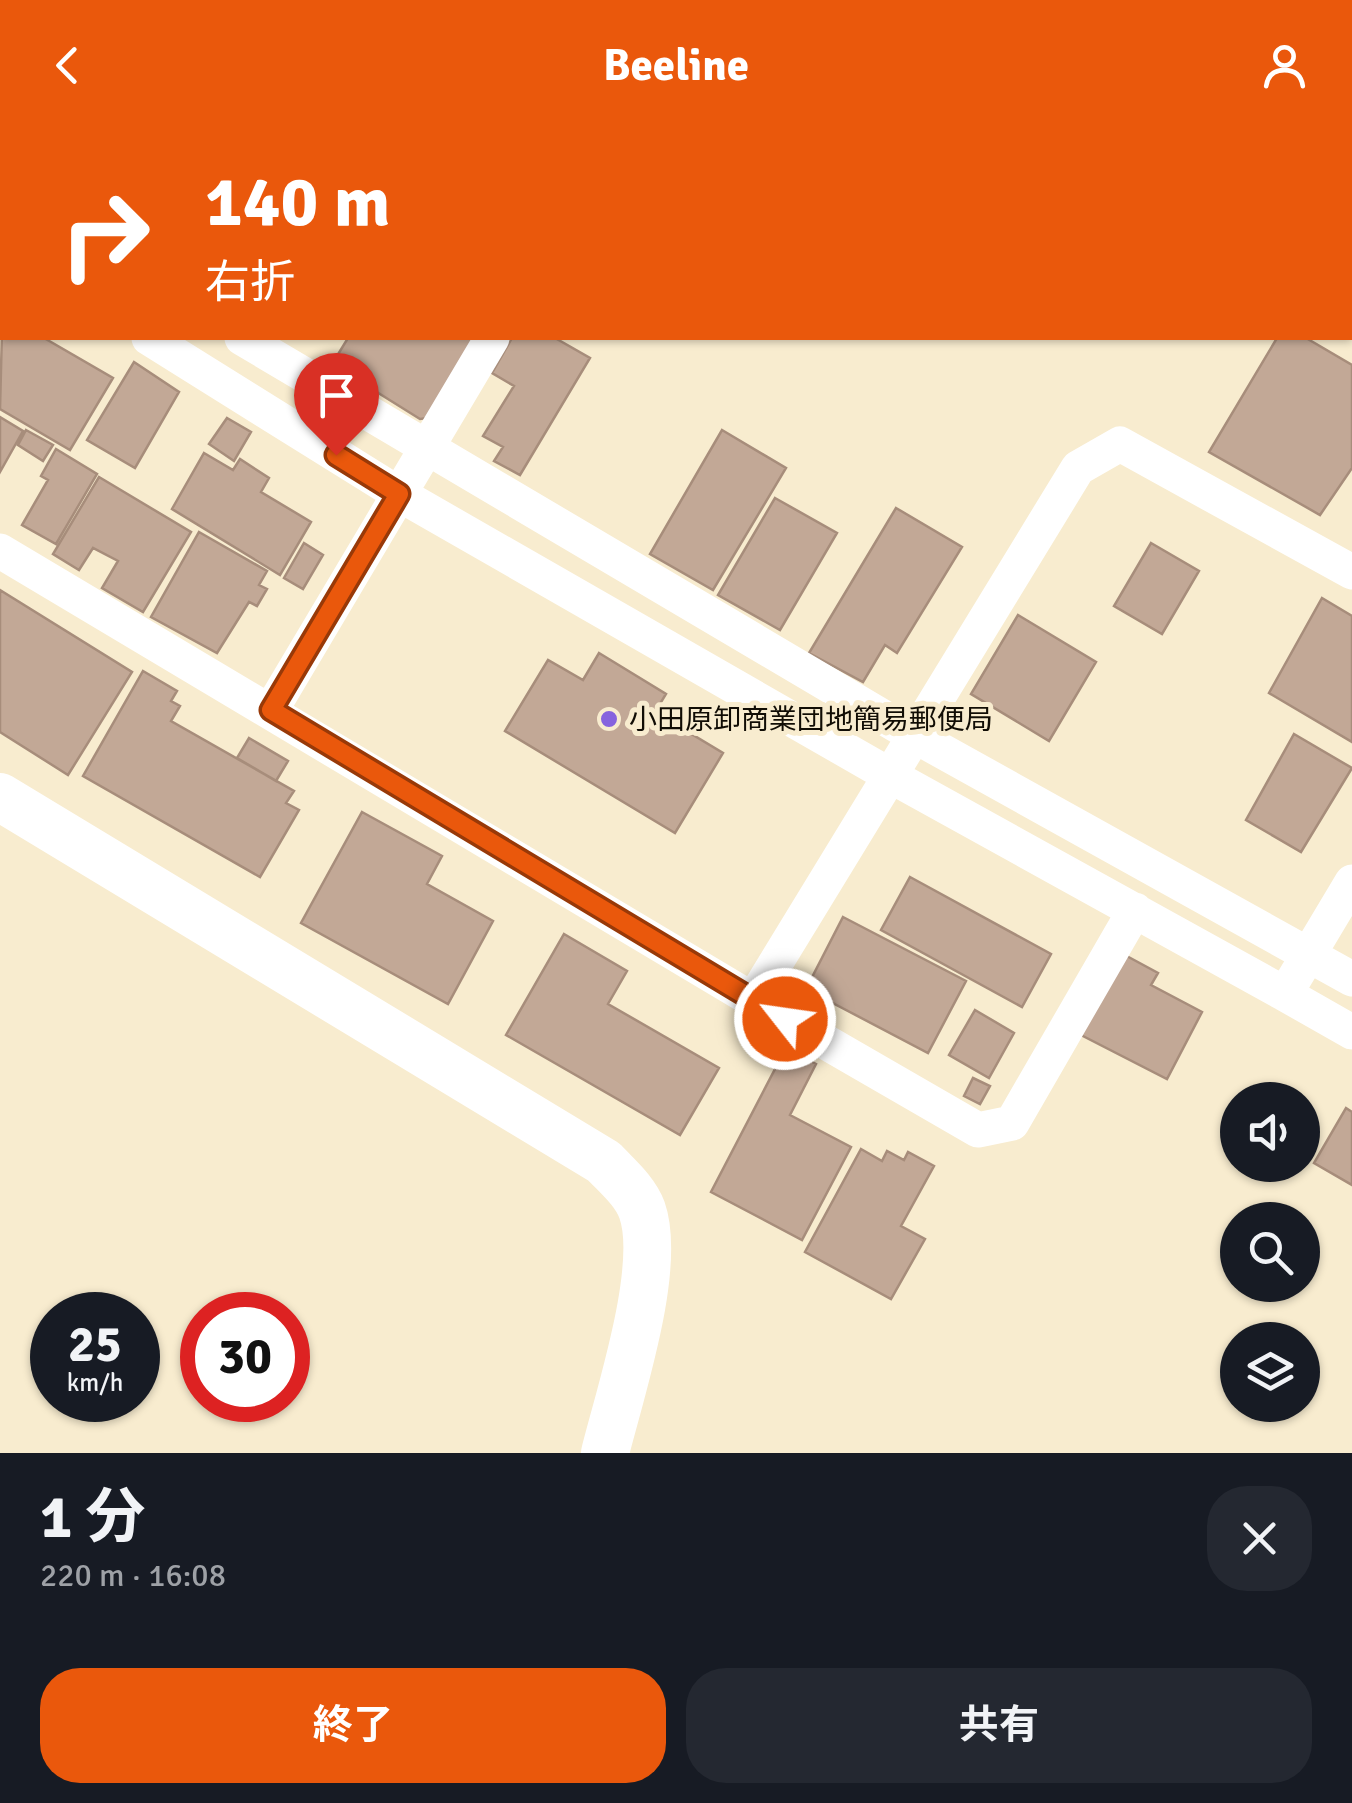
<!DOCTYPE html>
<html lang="ja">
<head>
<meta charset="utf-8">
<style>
  body { margin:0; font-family:Signika,"Noto Sans JP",sans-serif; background:#242831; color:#f1f3f6; height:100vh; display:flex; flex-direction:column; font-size:38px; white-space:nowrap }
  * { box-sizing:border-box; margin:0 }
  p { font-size:32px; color:#9ea1a6 }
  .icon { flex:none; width:55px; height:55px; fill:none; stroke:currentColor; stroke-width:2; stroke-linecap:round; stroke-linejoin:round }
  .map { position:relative; height:1323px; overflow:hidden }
  .details { display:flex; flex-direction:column; background:#171b24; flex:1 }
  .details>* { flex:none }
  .banner { position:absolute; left:0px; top:0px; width:1352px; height:210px; box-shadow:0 2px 8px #0004; background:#ea580c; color:#fff; overflow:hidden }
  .tools { position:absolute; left:1220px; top:952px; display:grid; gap:20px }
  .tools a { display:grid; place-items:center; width:100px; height:100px; border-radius:50%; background:#171b24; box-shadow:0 2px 8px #0004; font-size:50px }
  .speed { position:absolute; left:30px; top:1162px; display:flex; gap:20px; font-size:50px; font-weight:700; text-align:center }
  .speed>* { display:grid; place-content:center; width:130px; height:130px; border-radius:50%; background:#171b24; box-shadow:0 2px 8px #0004; line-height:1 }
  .speed small { font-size:25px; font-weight:400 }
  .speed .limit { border:15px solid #d22; background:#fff; color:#111 }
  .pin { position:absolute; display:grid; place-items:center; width:85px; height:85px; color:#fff; margin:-102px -42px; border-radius:50% 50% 50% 0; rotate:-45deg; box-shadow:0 0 10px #0007 }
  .pin .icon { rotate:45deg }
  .me { position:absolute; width:110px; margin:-55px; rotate:300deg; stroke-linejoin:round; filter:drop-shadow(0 0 8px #0008) }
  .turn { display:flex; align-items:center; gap:35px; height:210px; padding:0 40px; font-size:45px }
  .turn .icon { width:130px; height:130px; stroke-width:2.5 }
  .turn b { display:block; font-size:70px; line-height:85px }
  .round { display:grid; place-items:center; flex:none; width:105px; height:105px; border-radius:40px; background:#242831 }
  .summary { display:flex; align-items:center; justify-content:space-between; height:170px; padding:0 40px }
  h1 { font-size:60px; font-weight:700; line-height:75px }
  .primary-button { display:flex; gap:20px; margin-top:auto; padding:20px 40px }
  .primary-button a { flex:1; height:115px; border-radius:40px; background:#ea580c; color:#fff; font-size:40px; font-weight:700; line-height:115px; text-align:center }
  .primary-button a+a { background:#242831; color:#f1f3f6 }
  header { display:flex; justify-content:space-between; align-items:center; height:130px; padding:0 40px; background:#ea580c; color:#fff; font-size:45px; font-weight:700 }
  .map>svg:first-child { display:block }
  .building { fill:#c2a896; stroke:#a78d7b; stroke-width:2.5 }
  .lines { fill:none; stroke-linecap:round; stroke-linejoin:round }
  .street { stroke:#fff; stroke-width:35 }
  .secondary { stroke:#fff; stroke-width:48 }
  .route-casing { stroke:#983908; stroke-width:25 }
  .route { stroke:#ea580c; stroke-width:18 }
  .poi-dot { fill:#8663de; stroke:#f8eccf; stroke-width:4 }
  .labels { text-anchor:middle; stroke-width:10; stroke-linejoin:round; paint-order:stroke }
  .poi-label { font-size:28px; fill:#110d05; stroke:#f8eccf; text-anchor:start }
</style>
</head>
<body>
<header><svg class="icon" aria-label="back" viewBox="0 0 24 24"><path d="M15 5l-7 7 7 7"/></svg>Beeline<svg class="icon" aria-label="person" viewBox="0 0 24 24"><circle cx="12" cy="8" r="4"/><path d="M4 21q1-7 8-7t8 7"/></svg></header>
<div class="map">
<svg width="1352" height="1323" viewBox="0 0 1352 1323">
  <rect width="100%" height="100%" fill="#f8eccf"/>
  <!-- building -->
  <path class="building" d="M2 200V208H44L113 248 70 320 0 279Z
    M348 208H481L435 287 420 289 332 234Z
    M512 208H555L590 228 520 345 494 331 503 317 483 306 514 256 492 243Z
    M1277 208H1306L1352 235V338L1320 385 1209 322Z
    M134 232 179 262 135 338 87 310Z
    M0 287 23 301 0 342Z
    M227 288 251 302 234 331 209 314Z
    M26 300 53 315 43 331 18 315Z
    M722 300 786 338 713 460 650 424Z
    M56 319 97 344 56 414 22 395 48 350 41 346Z
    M204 323 233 340 240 329 269 348 261 362 311 392 280 445 172 379Z
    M99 347 191 402 143 482 102 458 118 431 93 418 79 440 53 424Z
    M775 368 837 403 780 500 718 465Z
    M896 378 962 417 897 523 885 515 863 552 809 523Z
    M199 402 267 441 259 455 267 459 257 476 249 472 217 523 151 487Z
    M304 413 323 425 303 459 284 448Z
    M1151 413 1199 441 1162 504 1114 476Z
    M0 460 132 542 68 645 0 602Z
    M1322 468 1352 486V612L1269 563Z
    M1018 485 1096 532 1049 611 971 564Z
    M599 523 666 564 655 582 723 623 675 703 505 601 548 530 583 550Z
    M143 541 177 561 171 571 180 576 171 591 294 661 286 673 299 680 260 747 83 646Z
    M1294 604 1352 638 1301 722 1246 690Z
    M249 608 288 631 276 651 237 628Z
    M362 682 442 726 427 754 493 791 448 874 301 793Z
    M910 747 1051 824 1022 877 881 800Z
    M843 787 966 851 928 923 806 859Z
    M564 804 627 841 608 874 719 938 680 1005 506 905Z
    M1123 824 1158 843 1151 855 1202 882 1167 949 1081 905Z
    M975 880 1014 903 989 948 949 925Z
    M786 918 816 934 790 985 851 1017 802 1110 711 1062Z
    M973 948 990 956 980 974 964 966Z
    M1346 978 1352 982V1055L1314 1033Z
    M861 1019 882 1031 887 1021 904 1030 908 1022 934 1036 901 1096 925 1109 891 1169 805 1122Z"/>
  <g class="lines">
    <!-- street -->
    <path class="street" d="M610 2 611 0
      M0 61 2 63
      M0 114 2 116
      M149 208 399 364 891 646 1285 864 1352 752
      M242 208 915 606 1352 849
      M0 421 753 870 1078 338 1120 314 1352 442
      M271 580 492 208
      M1285 864 1352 902
      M753 870 978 1000 1012 993 1135 780"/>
    <!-- secondary -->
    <path class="secondary" d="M0 667 604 1032C618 1047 635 1061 642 1080 662 1137 620 1263 605 1323"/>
  </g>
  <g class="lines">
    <defs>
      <path id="route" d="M336 325 399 364 271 580 785 889"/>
    </defs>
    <!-- route casing -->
    <use href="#route" class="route-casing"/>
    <!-- route -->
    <use href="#route" class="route"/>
  </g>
  <!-- markers -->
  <circle class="poi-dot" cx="609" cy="589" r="10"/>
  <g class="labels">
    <!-- poi labels -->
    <g class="poi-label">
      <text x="629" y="599">小田原卸商業団地簡易郵便局</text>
    </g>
  </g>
</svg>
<div class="tools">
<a><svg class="icon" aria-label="sound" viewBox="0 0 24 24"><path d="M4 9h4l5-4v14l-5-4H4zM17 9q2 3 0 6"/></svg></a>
<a><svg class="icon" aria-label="search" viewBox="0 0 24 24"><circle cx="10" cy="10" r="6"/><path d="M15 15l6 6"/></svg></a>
<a><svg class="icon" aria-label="layers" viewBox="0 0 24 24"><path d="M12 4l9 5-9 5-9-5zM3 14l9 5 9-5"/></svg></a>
</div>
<div class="speed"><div>25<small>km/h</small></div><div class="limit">30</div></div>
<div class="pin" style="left:336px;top:325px;background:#d93025"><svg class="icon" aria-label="arrive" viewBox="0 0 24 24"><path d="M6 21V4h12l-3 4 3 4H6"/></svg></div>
<svg class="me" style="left:785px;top:889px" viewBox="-20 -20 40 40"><circle r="17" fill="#ea580c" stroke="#fff" stroke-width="3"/><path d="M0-11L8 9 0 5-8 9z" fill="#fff"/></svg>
<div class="banner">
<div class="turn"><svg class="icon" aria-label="right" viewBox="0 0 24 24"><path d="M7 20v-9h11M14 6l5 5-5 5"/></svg><div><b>140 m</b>右折</div></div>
</div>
</div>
<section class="details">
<div class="summary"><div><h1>1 分</h1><p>220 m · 16:08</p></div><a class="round"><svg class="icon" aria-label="close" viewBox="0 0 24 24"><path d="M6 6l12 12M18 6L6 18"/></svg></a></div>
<div class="primary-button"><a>終了</a><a>共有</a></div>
</section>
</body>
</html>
